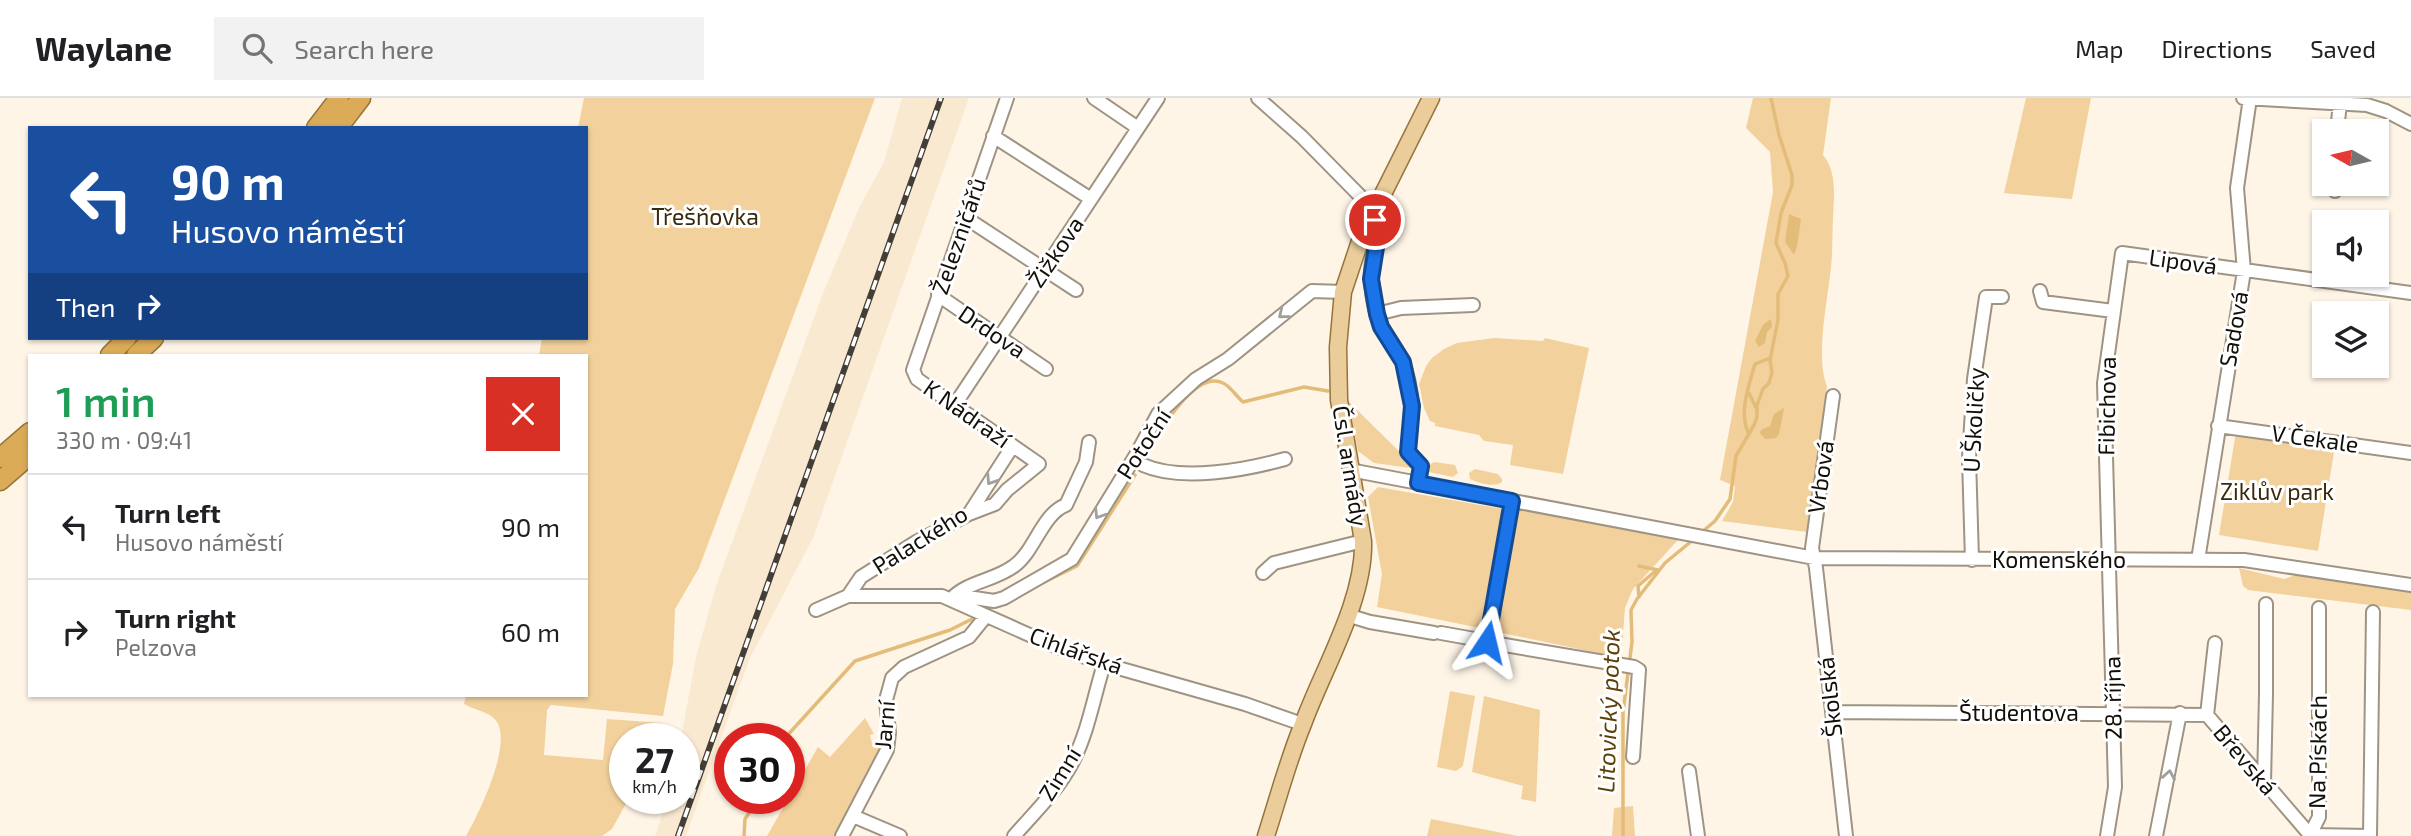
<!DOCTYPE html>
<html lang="en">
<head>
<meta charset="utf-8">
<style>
  body { margin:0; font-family:"Exo 2",sans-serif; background:#f2f2f2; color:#202124; height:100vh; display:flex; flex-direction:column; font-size:26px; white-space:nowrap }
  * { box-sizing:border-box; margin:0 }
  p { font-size:23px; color:#757577 }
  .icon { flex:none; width:38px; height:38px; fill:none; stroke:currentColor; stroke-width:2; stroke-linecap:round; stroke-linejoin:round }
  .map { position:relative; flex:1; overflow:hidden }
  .sheet { position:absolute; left:28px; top:256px; width:560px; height:343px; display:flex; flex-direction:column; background:#fff; border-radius:0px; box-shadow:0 2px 5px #0004 }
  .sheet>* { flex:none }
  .top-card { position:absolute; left:28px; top:28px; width:560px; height:214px; border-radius:0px; box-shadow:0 2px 5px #0004; background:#1a4fa0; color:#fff; overflow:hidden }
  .needle { width:46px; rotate:278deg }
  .tools { position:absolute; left:2312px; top:21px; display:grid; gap:14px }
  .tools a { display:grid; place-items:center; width:77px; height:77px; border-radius:0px; background:#fff; box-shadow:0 2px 5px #0004; font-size:35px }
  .speed { position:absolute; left:609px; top:625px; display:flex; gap:14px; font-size:35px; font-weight:700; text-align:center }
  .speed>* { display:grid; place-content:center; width:91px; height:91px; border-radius:50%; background:#fff; box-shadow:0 2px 5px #0004; line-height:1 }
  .speed small { font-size:18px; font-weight:400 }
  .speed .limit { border:10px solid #d22; background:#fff; color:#111 }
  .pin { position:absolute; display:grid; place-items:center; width:60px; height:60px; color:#fff; margin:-30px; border:4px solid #fff; border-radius:50%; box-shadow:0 2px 7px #0007 }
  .me { position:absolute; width:77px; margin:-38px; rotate:10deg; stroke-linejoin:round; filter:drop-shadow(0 0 5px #0008) }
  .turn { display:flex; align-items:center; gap:24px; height:147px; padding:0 28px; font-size:32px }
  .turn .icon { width:91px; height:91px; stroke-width:2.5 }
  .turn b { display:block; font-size:49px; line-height:60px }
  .then { display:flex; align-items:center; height:66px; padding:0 28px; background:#0003; gap:14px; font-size:26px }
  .round { display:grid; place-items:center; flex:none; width:74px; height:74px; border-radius:0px; background:#f2f2f2 }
  .headline { display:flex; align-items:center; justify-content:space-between; height:119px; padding:0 28px }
  h1 { font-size:42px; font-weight:600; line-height:52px; color:#1e9e55 }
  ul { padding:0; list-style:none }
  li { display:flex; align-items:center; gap:21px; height:105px; padding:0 28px; border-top:2px solid #e0e0e0 }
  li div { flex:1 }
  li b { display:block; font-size:26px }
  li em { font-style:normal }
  header { display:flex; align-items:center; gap:42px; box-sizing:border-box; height:98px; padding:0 35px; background:#fff; border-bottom:2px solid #e0e0e0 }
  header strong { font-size:33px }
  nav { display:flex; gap:38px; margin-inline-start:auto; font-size:24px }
  .search { width:490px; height:63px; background:#f2f2f2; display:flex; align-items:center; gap:18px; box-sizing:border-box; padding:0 24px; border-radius:0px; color:#757577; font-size:26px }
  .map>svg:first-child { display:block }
  .built { fill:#f9e9d0 }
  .green { fill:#f2d19c }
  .water { fill:#e4bc79 }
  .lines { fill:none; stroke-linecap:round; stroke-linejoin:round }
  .stream { stroke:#e4bc79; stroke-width:3.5 }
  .minor-casing { stroke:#9f9483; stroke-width:16 }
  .major-casing { stroke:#95743c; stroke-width:19 }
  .highway-casing { stroke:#95743c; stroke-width:21 }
  .minor { stroke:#fff; stroke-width:12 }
  .major { stroke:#eacd9b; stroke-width:16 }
  .highway { stroke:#dcab58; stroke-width:18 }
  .rail-casing { stroke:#433e36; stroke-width:6 }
  .rail { stroke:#fff; stroke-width:3.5; stroke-dasharray:10; stroke-linecap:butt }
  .oneway { stroke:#a09f9c }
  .route-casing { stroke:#114b97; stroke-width:18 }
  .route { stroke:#1a73e8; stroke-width:12 }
  .labels { text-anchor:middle; stroke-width:6; stroke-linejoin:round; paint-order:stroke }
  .park-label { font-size:23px; fill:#3a2a0c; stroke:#fff }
  .street-label { font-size:23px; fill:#120e08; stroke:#fff }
  .water-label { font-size:24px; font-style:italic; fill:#5d410c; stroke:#fff }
</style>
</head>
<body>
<header>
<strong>Waylane</strong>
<div class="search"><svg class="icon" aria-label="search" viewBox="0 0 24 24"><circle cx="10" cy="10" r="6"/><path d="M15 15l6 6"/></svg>Search here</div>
<nav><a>Map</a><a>Directions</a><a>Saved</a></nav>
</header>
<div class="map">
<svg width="2411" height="738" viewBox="0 0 2411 738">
  <rect width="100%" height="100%" fill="#fef5e7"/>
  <!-- built -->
  <path class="built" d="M902 0H969L813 440 749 562 686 738H655L668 700H684V640H681L696 559 716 488 823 195 860 108 884 64Z"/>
  <!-- green -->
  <path class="green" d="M584 0H875L699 470 675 511 673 566 663 618 551 607 547 612 544 657 603 662 607 621 663 625 656 640H625V700H629L612 731 602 738H466C479 716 512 647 497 624 491 614 474 612 464 606L466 597H586V257H539L542 240H586V30H578Z
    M1753 0H1831L1823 57C1837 73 1834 99 1833 120 1832 136 1833 152 1831 169 1828 200 1815 260 1827 288L1807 434 1722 423 1733 404 1735 388 1720 382 1773 94 1770 54 1746 30Z
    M2026 0H2091L2072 101 2004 95Z
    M1494 240 1543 243 1545 240 1589 250 1563 376 1510 367 1513 347 1484 343 1479 337 1435 328V325L1430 323 1424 310 1419 286 1426 268 1432 260 1444 251 1457 245Z
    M1348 303 1411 365V370L1374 365 1358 353Z
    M2236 334 2335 348 2318 453 2219 437Z
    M1434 364 1455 367 1458 375 1453 379 1429 374 1428 368Z
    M1475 371 1498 376 1502 381V384C1495 390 1478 385 1470 381L1469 375Z
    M1378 389 1503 411 1480 530 1377 509 1382 476 1368 399Z
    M1517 411 1678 442 1633 491 1625 510 1621 560 1498 534Z
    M2239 470 2284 481 2302 475 2411 492V512L2248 492 2243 488Z
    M1450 593 1475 598 1463 668 1456 673 1437 669Z
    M1484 598 1540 612 1536 704 1521 701 1523 688 1472 674Z
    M865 620 874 636 870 637 872 645 879 644 882 650 834 738H767L818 649 830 659Z
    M1633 708 1635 738H1612L1614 710Z
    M1431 721 1518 738H1427Z"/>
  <!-- water -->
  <path class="water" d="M1789 116 1801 121 1797 149 1794 157 1785 144Z
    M1771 221 1772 229 1767 234 1765 245 1759 249 1755 243 1763 227Z
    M1784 310 1779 336 1776 340 1765 341 1760 335 1761 332 1770 328 1774 316Z"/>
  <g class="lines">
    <!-- stream -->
    <path class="stream" d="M1749 295 1756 310
      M1749 336C1738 316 1749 287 1755 266L1770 260
      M1147 356C1158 337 1194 271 1223 285 1230 288 1237 299 1243 304L1304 289 1328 293
      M1702 434 1715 423 1730 401 1736 358 1754 327 1757 319V307L1763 291 1769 285 1772 275 1770 262 1778 222V196L1788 178 1785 165 1776 145 1781 115 1792 87V77L1779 37 1771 0
      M1639 468 1658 472
      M1038 487 1077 468 1135 377
      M1639 499 1638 488 1653 475 1658 474
      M785 640 855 563 950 532 978 518
      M744 738 745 721 759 700
      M1623 738V614L1632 544 1631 512 1637 501 1665 465 1694 441"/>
    <defs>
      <path id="minor" d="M1094 0 1138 30
        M1258 0 1302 39 1366 104C1386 138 1369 150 1371 183 1372 198 1375 217 1382 230 1388 241 1397 251 1402 263 1415 291 1412 324 1408 353L1421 368 1418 385
        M2243 0 2367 7 2386 13 2411 26
        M2337 33 2340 5
        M993 38 1091 101
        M2335 86V93
        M966 120 1076 192
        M2040 193 2043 204 2113 213
        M938 197 1046 271
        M1377 216 1401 210 1473 207
        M1833 298 1812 450 1816 470 1846 738
        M954 308 1158 0
        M2218 328 2411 355
        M1143 367C1181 384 1245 372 1285 361
        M1350 372 1814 460 2244 462 2411 487
        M1512 403 1487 544 1634 569 1639 572 1633 659
        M969 416 995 406 1007 392 1039 366 917 281 913 272 1007 0
        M1972 462 1969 360 1974 281 1986 199H2002
        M2198 462 2244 173 2237 90 2250 0
        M1263 475 1274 465 1363 443
        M848 498 861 479 916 444 969 416 1012 349
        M951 501C968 483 994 483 1014 468 1035 453 1042 416 1066 407L1086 364 1089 344
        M961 506 968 499 994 503 1004 500 1072 461 1136 357 1158 316 1196 281 1228 261 1312 193 1343 194
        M2319 510V719L2310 737 2370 738 2373 514
        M816 512 848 498H942L1052 547 1104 566 1245 606 1302 626
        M1347 517 1370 524 1434 535
        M1441 535 1480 542
        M1832 614 2207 617
        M2207 617 2311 738
        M2207 617 2215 545
        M1689 673 1698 738
        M2264 685 2266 596V506
        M853 718 900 738
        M842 738 887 652 889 635 886 602 892 580 904 569 969 539 986 518
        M1014 738C1034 715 1058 692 1072 665 1088 635 1094 598 1104 566
        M2107 738 2115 689 2104 285 2122 155 2411 195
        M2156 738 2180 615"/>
      <path id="major" d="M1266 738C1278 701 1288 662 1303 626 1323 571 1365 502 1363 443L1339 302 1338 249 1343 194 1361 140 1431 0"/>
      <path id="highway" d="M316 30 339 0
        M338 30 361 0
        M110 257 127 240
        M136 257 154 240
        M0 360 30 334
        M0 383 30 357"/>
    </defs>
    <!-- minor casing -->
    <use href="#minor" class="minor-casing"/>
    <!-- major casing -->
    <use href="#major" class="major-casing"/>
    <!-- highway casing -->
    <use href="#highway" class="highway-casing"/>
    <!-- minor -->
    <use href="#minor" class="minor"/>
    <!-- major -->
    <use href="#major" class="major"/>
    <!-- highway -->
    <use href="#highway" class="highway"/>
    <defs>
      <path id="rail" d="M678 738 941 0"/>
    </defs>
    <!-- rail casing -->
    <use href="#rail" class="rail-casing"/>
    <!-- rail -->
    <use href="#rail" class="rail"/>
  </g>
  <!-- one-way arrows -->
  <defs><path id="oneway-chevron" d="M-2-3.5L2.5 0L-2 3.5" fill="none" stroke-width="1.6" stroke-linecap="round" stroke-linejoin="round" transform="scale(1.75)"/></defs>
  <g class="oneway">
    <use href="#oneway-chevron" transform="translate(1283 216) rotate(141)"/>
    <use href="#oneway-chevron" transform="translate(991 382) rotate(123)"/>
    <use href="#oneway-chevron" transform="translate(1099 416) rotate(122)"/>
    <use href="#oneway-chevron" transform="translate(2169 677) rotate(-80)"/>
  </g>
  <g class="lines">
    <defs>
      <path id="route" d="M1375 122 1377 143 1371 181 1377 216 1381 229 1403 264 1412 308 1408 354 1421 368 1418 385 1512 403 1487 544"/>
    </defs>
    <!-- route casing -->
    <use href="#route" class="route-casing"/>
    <!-- route -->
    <use href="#route" class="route"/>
  </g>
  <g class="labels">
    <!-- park labels -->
    <g class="park-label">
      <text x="705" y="127">Třešňovka</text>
      <text x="2277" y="402">Ziklův park</text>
    </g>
    <!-- street labels -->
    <g class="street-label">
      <text transform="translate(959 138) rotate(-71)" y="8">Železničářů</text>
      <text transform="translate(1056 154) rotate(-56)" y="8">Žižkova</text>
      <text transform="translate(2183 164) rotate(8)" y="8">Lipová</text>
      <text transform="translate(2234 231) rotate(-80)" y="8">Sadová</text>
      <text transform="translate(992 234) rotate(34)" y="8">Drdova</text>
      <text transform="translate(2107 308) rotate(-89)" y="8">Fibichova</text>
      <text transform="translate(967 316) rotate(35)" y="8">K Nádraží</text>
      <text transform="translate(1974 322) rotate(-87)" y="8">U Školičky</text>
      <text transform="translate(2315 341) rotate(8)" y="8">V Čekale</text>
      <text transform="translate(1144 346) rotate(-57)" y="8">Potoční</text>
      <text transform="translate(1350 368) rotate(81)" y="8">Čsl. armády</text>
      <text transform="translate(1821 379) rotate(-82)" y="8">Vrbová</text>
      <text transform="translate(920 442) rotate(-32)" y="8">Palackého</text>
      <text x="2059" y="470">Komenského</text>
      <text transform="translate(1076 553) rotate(20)" y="8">Cihlářská</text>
      <text transform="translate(1830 599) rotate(-96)" y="8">Školská</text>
      <text transform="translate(2113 600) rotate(-91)" y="8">28. října</text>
      <text x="2019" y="623">Študentova</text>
      <text transform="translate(885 627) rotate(-85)" y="8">Jarní</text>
      <text transform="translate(2318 654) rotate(-89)" y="8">Na Pískách</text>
      <text transform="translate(2245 662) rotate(50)" y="8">Břevská</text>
      <text transform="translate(1060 676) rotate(-58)" y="8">Zimní</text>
    </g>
    <!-- water labels -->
    <g class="water-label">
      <text transform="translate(1609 613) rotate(-88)" y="8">Litovický potok</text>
    </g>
  </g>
</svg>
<div class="tools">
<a><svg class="needle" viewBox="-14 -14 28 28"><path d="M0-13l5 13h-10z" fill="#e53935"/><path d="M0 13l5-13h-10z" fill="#757577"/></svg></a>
<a><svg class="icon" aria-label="sound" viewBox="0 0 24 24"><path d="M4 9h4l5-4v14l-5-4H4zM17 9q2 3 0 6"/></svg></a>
<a><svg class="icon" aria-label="layers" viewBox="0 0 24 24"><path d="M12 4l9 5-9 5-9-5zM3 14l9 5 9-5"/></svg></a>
</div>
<div class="speed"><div>27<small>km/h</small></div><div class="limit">30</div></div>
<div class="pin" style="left:1375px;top:122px;background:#d93025"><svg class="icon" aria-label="arrive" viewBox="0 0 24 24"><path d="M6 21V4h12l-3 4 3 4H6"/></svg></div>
<svg class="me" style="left:1487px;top:544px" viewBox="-20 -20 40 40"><path d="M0-17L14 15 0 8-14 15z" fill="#1a73e8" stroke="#fff" stroke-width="4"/></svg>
<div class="top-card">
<div class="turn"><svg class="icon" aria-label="left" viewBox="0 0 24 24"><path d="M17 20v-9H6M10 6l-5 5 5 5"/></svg><div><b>90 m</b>Husovo náměstí</div></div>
<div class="then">Then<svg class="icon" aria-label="right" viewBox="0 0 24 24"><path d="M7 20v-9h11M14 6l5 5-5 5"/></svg></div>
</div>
<section class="sheet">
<div class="headline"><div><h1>1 min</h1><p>330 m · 09:41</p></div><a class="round" style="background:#d93025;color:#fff"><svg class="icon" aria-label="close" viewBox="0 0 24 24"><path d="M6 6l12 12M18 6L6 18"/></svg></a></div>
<ul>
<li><svg class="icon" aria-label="left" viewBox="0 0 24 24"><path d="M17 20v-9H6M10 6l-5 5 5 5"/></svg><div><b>Turn left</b><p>Husovo náměstí</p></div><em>90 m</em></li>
<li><svg class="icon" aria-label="right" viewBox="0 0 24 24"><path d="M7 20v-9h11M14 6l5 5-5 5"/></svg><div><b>Turn right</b><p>Pelzova</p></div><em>60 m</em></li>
</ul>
</section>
</div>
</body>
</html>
